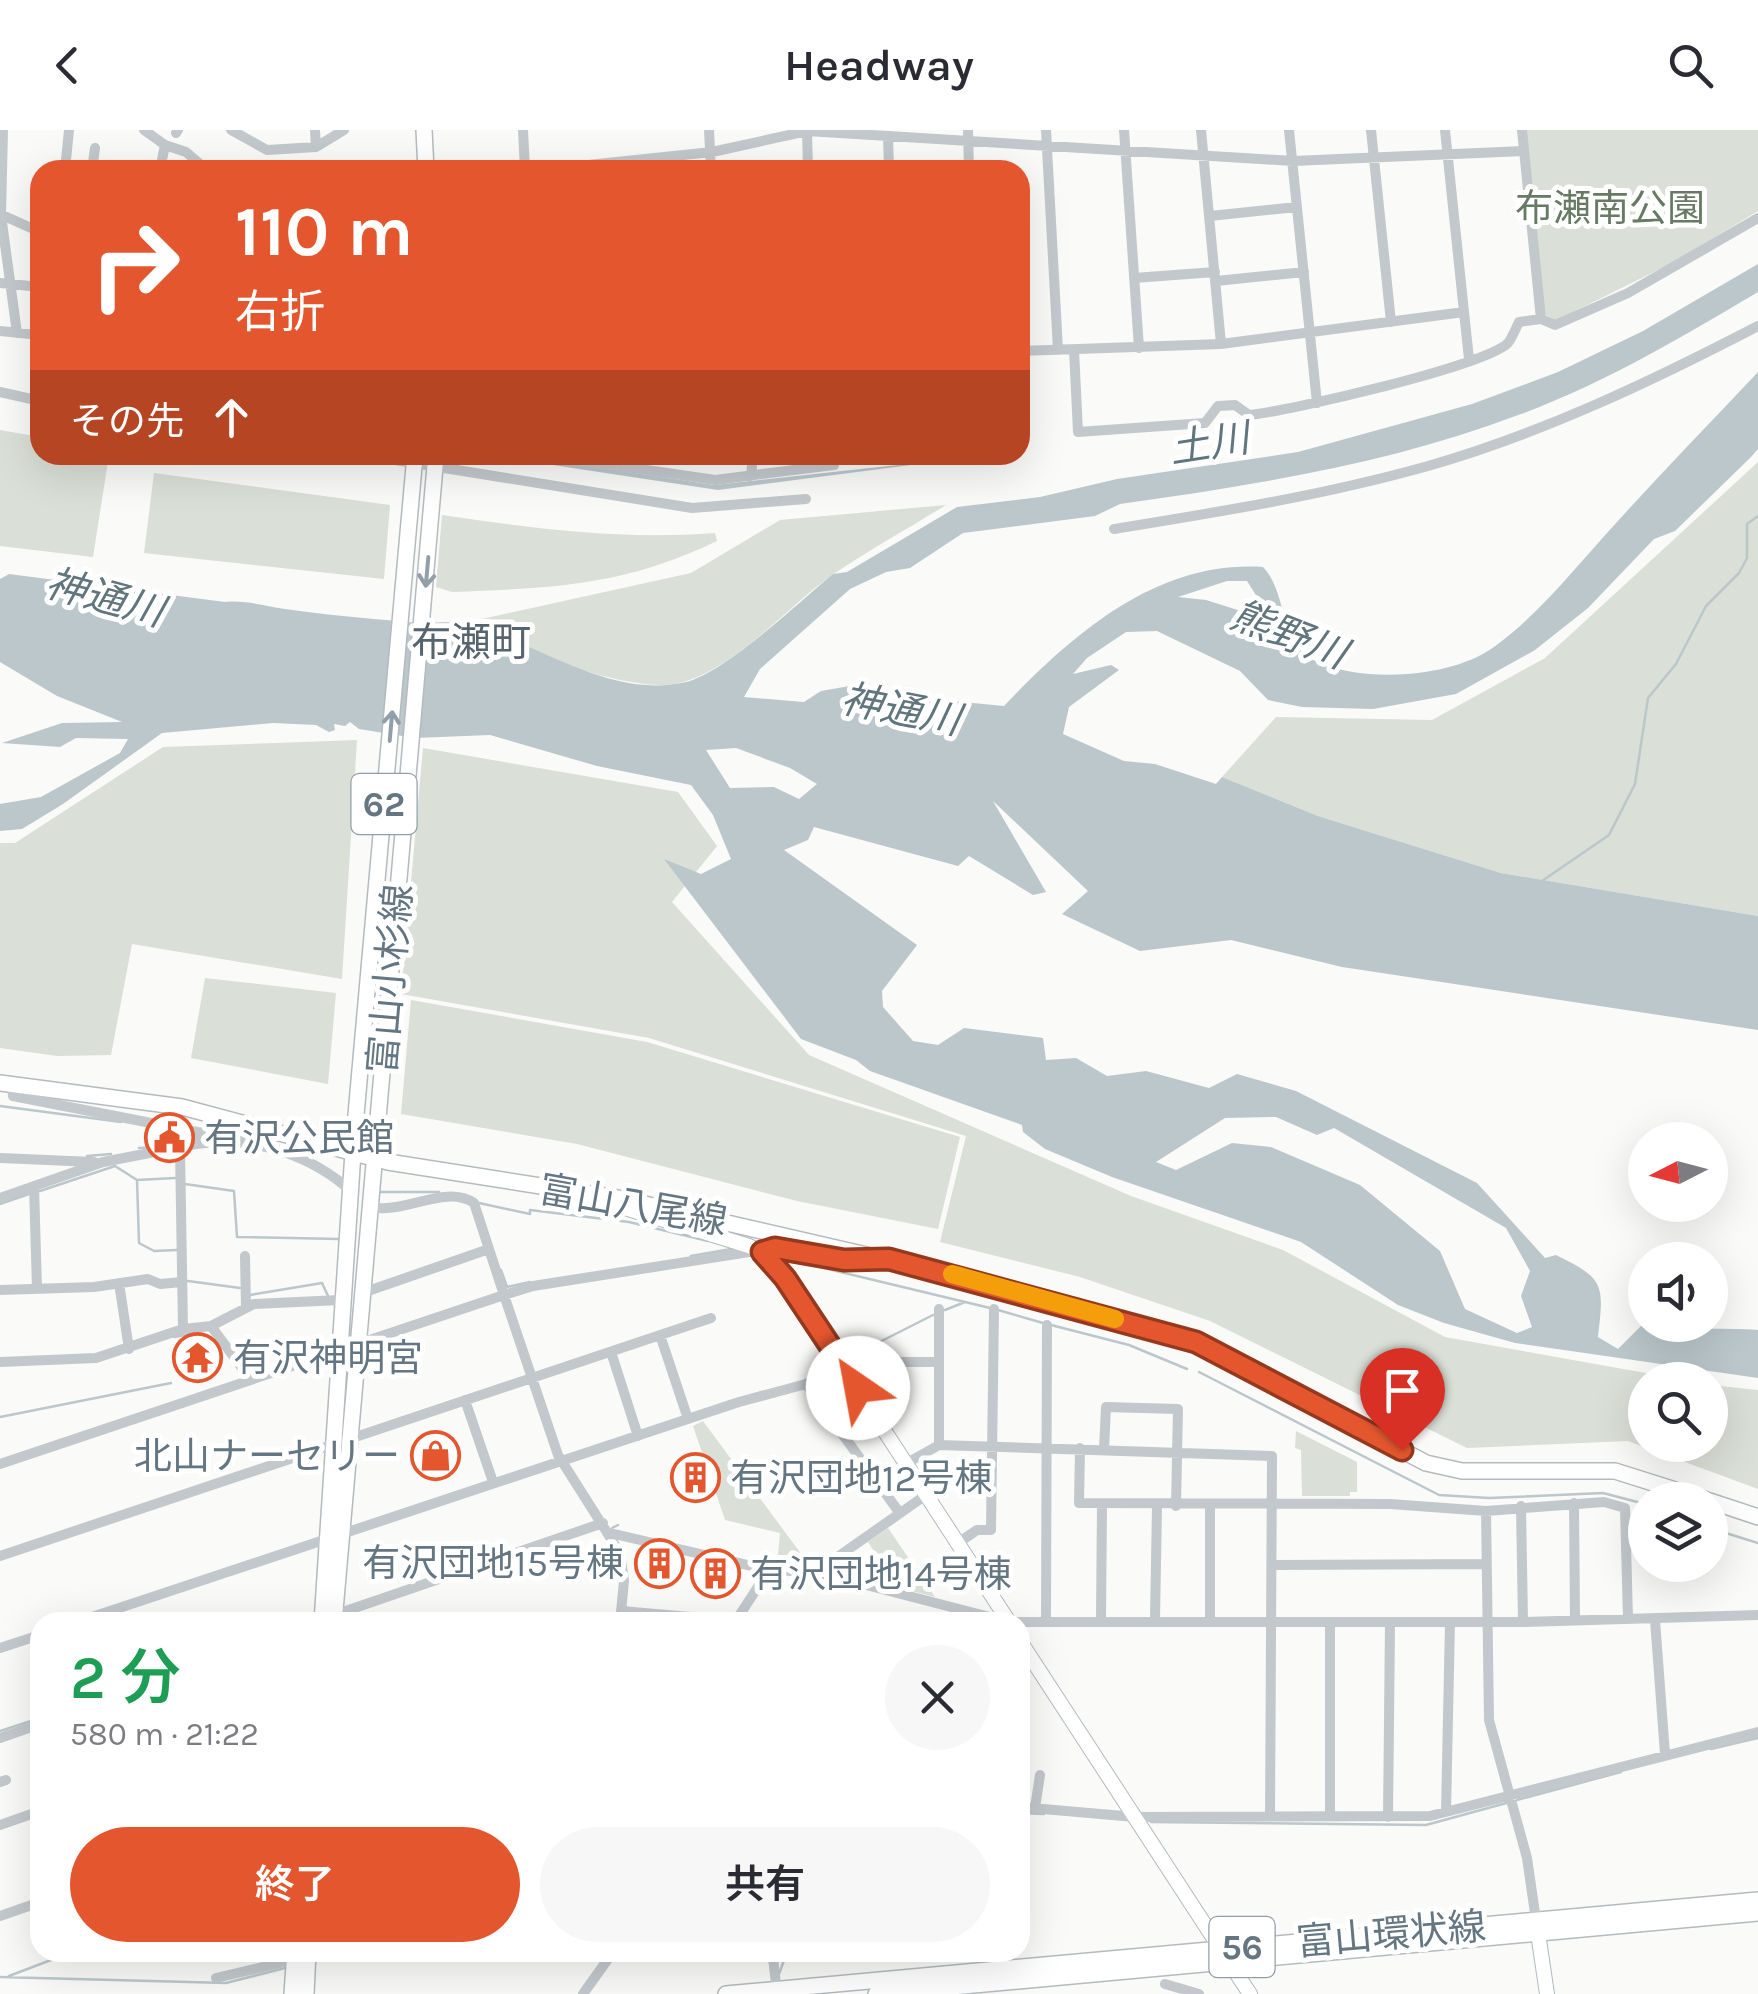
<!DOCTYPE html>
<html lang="ja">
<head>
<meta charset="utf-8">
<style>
  body { margin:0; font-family:Karla,"Noto Sans JP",sans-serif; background:#f7f7f7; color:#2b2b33; height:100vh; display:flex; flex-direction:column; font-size:38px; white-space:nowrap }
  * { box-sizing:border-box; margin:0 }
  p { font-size:32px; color:#7c7c81 }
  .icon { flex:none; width:55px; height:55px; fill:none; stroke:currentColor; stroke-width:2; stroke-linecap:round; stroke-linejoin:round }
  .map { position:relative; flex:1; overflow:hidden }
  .drawer { position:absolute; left:30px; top:1482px; width:1000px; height:350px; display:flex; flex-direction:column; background:#fff; border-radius:30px; box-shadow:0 10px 40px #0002 }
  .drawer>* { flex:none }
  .guide { position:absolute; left:30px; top:30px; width:1000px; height:305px; border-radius:30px; box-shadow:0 10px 40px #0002; background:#e4572e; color:#fff; overflow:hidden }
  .needle { width:65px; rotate:264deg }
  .fabs { position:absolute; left:1628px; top:992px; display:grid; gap:20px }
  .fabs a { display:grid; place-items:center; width:100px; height:100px; border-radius:50%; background:#fff; box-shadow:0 10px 40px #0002; font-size:50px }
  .pin { position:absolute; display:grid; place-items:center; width:85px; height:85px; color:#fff; margin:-102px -42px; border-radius:50% 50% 50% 0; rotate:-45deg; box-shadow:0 0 10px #0007 }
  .pin .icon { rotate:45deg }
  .me { position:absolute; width:110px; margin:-55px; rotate:327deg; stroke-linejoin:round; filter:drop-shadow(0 0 8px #0008) }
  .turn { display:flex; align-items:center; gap:35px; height:210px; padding:0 40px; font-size:45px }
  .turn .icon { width:130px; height:130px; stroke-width:2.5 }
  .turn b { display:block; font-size:70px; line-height:85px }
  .then { display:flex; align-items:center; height:95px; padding:0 40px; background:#0003; gap:20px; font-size:38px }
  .round { display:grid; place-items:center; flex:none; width:105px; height:105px; border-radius:52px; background:#f7f7f7 }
  .headline { display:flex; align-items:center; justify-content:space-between; height:170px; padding:0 40px }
  h1 { font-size:60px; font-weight:600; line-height:75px; color:#1e9e55 }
  .action { display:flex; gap:20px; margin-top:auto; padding:20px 40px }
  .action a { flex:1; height:115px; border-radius:60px; background:#e4572e; color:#fff; font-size:40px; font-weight:600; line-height:115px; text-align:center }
  .action a+a { background:#f7f7f7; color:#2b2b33 }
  header { display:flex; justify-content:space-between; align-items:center; height:130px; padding:0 40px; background:#fff; font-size:45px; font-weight:600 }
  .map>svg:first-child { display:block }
  .green { fill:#dadfd7 }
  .water { fill:#bbc7cb; fill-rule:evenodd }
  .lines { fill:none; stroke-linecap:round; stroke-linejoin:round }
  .stream { stroke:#bbc7cb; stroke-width:2.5 }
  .secondary-casing { stroke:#b3babf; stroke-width:16 }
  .primary-casing { stroke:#b5babe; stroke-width:18 }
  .street { stroke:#c3c8cc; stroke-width:10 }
  .secondary { stroke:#fff; stroke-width:14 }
  .primary { stroke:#fff; stroke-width:15 }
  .oneway { stroke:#939fa8 }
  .route-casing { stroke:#94391e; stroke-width:25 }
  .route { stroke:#e4572e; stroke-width:18 }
  .slow { stroke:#f59e0b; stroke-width:18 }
  .labels { text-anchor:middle; stroke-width:10; stroke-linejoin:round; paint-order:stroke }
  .shield { fill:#fff; stroke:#939fa8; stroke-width:2.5 }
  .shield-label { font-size:35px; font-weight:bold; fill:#657683 }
  .park-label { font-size:38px; fill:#687a64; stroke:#fff }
  .street-label { font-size:38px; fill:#657683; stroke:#fff }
  .poi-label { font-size:38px; fill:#657683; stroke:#fff; text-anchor:start }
  .water-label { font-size:40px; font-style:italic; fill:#60757c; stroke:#fff }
  .neighbourhood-label { font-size:40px; fill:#57646e; stroke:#fff }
</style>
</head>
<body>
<header><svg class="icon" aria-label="back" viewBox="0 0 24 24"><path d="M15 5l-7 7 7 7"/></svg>Headway<svg class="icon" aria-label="search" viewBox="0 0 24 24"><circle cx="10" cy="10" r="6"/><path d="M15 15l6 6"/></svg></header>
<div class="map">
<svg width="1758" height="1864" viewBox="0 0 1758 1864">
  <rect width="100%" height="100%" fill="#fafaf8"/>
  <!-- green -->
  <path class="green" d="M1526 0H1758V81L1672 133 1555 191 1544 184Z
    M0 300 40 307V325H109L93 427 0 416Z
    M1758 332V786L1501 743 1318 686 1222 647 1276 587 1432 590 1545 528Z
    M154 343 390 375 384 449 144 423Z
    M946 375C909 398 871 419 835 443 786 476 721 557 659 555 591 552 526 516 464 493L691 443 780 390Z
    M442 385C537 399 619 410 715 403L717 411C624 456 553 458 452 462L436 457Z
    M357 610 342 849 132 814 111 925 57 926 0 918V713H15L163 617Z
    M423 618 678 662 717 716 672 772 809 925 1131 1066 1283 1120 1445 1207 1685 1250H1645V1315H1710V1255L1758 1260V1359L1628 1311 1467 1318 1210 1191 1080 1147 940 1112 966 1006 649 908 401 864Z
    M205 848 336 863 328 954 191 928Z
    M411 870 647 912 960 1007 938 1099 797 1071 577 1014 401 984Z
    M703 1291 810 1436 777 1435 780 1403 725 1390 693 1296Z
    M1296 1301 1357 1332V1362H1350V1366H1302L1301 1320 1295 1318Z
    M888 1398 935 1467 870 1450 886 1440 868 1412Z"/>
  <!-- water -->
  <path class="water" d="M1758 134V162C1682 207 1605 253 1521 284 1393 333 1256 355 1120 374L1095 386 963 403 910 438 886 442 850 459 760 539 744 567 804 572 821 561 867 553 899 573 932 569 1004 576C1073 504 1157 430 1263 437 1289 464 1277 514 1317 532 1365 553 1451 548 1494 517 1541 483 1578 434 1617 392 1663 341 1711 292 1758 242V319L1750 328 1675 401 1654 409 1588 478 1535 520 1456 564 1373 579 1302 577 1268 570 1240 541 1157 501 1126 502 1087 528 1073 544 1111 535 1119 540 1069 577 1063 604 1124 631 1155 634 1216 654 1222 647 1318 686 1501 743 1758 786V900L1342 837 1231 810 1140 821 1062 784 1088 761 993 671 1046 762 1033 765 969 726 958 736 814 697 808 710 784 720 917 815 882 861 883 877 913 911 938 915 964 898 1043 908 1046 930 1076 928 1107 946 1146 941 1209 958 1237 944 1296 961 1477 1053 1545 1128 1556 1125C1605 1149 1604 1154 1598 1207L1618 1219 1645 1192C1663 1202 1732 1197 1758 1200V1248L1515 1213 1444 1193 1398 1175 1301 1112 1112 1047 1045 1019 1023 1002 1022 995 870 941 856 930 801 909 664 729 701 744 731 729 713 685 691 655 597 636 490 605 415 608 359 599 350 592 345 596 334 594 335 600 329 602 316 595 273 593 162 603 63 674 22 699 0 701V674L41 667 120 623 128 609 76 608 60 617 2 613 62 593 122 592 57 566 0 532V449L9 444 225 472C247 470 263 476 285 479 325 485 366 488 407 492 426 494 450 490 467 494 538 512 609 570 686 552 726 542 799 472 833 444L847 442 957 377 1040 367 1117 349 1298 322 1472 274 1558 242 1643 201ZM1227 451H1247L1277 498V511L1244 482 1206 470 1178 467ZM736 618 790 638 817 654 799 669 774 657 730 658 706 620ZM1276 987 1317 1005 1334 998 1506 1098 1530 1141 1521 1166 1532 1197 1517 1203 1465 1179 1440 1121 1360 1055 1271 1017 1232 1013 1176 1040 1156 1032 1225 988Z
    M486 325H515L714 355 989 325 718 360Z"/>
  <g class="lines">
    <!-- stream -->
    <path class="stream" d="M1542 751 1609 705 1635 654 1648 568 1676 534 1706 476 1739 443 1747 428V394L1758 386
      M0 976 121 992
      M139 1018 156 1017 158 998
      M87 1026 111 1024
      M137 1050 139 1113 154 1121 177 1120
      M185 1054 234 1061 237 1107 339 1109
      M40 1061 115 1036 137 1050 175 1048
      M381 1062H439
      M479 1073 530 1084V1080L629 1092 708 1111
      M0 1074 29 1064
      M691 1126 737 1118
      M778 1127 990 1178
      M501 1140 507 1157 530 1152
      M188 1151 240 1158
      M250 1165 322 1153 328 1166
      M945 1180 965 1172
      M998 1180 1043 1193
      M1051 1195 1129 1215 1187 1239
      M174 1207 195 1203
      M846 1229 933 1185
      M1199 1242 1439 1365 1489 1368 1603 1363 1645 1374
      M816 1257 822 1252
      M0 1287 171 1253
      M612 1398 618 1395
      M1710 1398 1758 1413
      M343 1488 354 1485
      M0 1601 40 1588
      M1711 1619 1758 1608
      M1517 1670 1621 1642
      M1020 1683 1044 1684
      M1151 1692 1426 1695 1510 1672
      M318 1829 344 1822
      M779 1844 787 1822
      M9 1846 72 1822
      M0 1847 226 1853 285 1838"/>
    <defs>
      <path id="secondary" d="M602 1071 749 1116 762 1122 785 1148 1009 1492
        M1020 1511 1250 1864
        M1538 1803 1547 1864"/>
      <path id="primary" d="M424 0 426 40
        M0 953 182 977 388 1032 623 1069 975 1150 1196 1212 1426 1333 1462 1341H1615L1707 1370
        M1710 1371 1758 1387
        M322 1492 354 1007 415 325
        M334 1492 436 325
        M292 1864 295 1822
        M306 1864 308 1822
        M726 1864 1758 1770
        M876 1864 1758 1783"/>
    </defs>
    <!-- secondary casing -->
    <use href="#secondary" class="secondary-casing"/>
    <!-- primary casing -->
    <use href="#primary" class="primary-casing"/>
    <!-- street -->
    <path class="street" d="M3 0 1 85 17 203
      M144 0 165 15 160 40
      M231 0 267 20 316 17 315 0
      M523 0 525 40
      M709 0 711 40
      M807 0 808 40
      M968 0 969 40
      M1046 0 1058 220
      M1124 0 1139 218
      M1201 0 1221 214
      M1289 0 1317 273
      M1371 0 1391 192
      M1445 0 1464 182
      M1522 0 1541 189
      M176 3 178 0
      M888 6 889 40
      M165 15 186 22 200 34
      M316 17 344 0
      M65 40 69 0
      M92 40 95 18
      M540 40 712 22 807 1 1293 31 1524 21
      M0 84 40 102
      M1210 86 1297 77
      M1134 148 1215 142
      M1216 151 1304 142
      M0 153 40 157
      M0 201 40 205
      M1074 220 1078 302 1205 293 1218 276 1235 275 1249 285C1289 281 1485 236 1508 213 1512 208 1516 198 1519 192L1541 189 1555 195 1628 163 1758 88
      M1020 221 1221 214 1464 182 1469 229
      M0 262 40 271
      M364 325 692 378 806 369
      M544 325 715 350 834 335V325
      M751 346 753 325
      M1114 399C1219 382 1325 365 1428 336 1543 303 1652 251 1758 196
      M12 954 13 966 197 1002 271 1007
      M196 1014C249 1007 302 1021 344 1055
      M180 1019 183 1199
      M0 1028 94 1032
      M34 1056 37 1159
      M0 1068 103 1032 196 1014 197 1002
      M245 1126 246 1177
      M119 1153 129 1219
      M0 1160 94 1157 148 1149 160 1154 182 1152
      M368 1161 489 1119
      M211 1196 251 1250
      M660 1205 688 1289
      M611 1222 638 1306
      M0 1232 96 1228 183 1199 211 1196 254 1174 340 1170
      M888 1232H939
      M806 1254 899 1382
      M465 1270 493 1352
      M939 1315V1179
      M1080 1318 1079 1373 1390 1374 1486 1381 1604 1372 1625 1378 1628 1489
      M1104 1319 1106 1277 1178 1279 1176 1376
      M907 1333 939 1315 1272 1326 1270 1686
      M0 1334 504 1165 474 1073C447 1055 409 1081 379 1078
      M1574 1373 1575 1490
      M1210 1376V1490
      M1521 1376 1523 1492
      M1486 1381 1489 1590 1527 1728 1536 1790
      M610 1403 769 1440 816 1442 1009 1492H1523L1758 1485
      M958 1413 977 1400H991L994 1179
      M0 1426 711 1188
      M1272 1435 1486 1434
      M816 1442 926 1365
      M621 1481 749 1492
      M334 1485 603 1393
      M1046 1489 1047 1195
      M1101 1489 1102 1374
      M1155 1490 1157 1376
      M1655 1490 1665 1624
      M77 1492 739 1272 806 1254 841 1233
      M605 1492 620 1488
      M620 1492 624 1451 620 1423 558 1325 504 1165 533 1156 775 1118 863 1129
      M735 1492 769 1440
      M0 1518 40 1505
      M0 1608 40 1594
      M0 1652 6 1650
      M1020 1677 1135 1687 1430 1686 1758 1602
      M1035 1678 1040 1645
      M1446 1682 1450 1492
      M1330 1686V1493
      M1388 1687 1390 1493
      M0 1695 40 1681
      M0 1786 40 1772
      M742 1822 773 1826
      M216 1848 326 1822
      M1165 1854 1199 1864
      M777 1863 773 1828 779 1822
      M583 1864 613 1822"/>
    <!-- secondary -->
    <use href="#secondary" class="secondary"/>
    <!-- primary -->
    <use href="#primary" class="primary"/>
  </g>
  <!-- one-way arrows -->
  <defs><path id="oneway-shaft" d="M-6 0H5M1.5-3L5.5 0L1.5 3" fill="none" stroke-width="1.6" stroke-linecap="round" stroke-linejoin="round" transform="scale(2.5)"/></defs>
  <g class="oneway">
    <use href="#oneway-shaft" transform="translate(427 442) rotate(95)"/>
    <use href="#oneway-shaft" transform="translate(391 596) rotate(-85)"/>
  </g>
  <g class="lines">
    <defs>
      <path id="route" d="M858 1258 785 1148 762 1122 775 1118 844 1130 889 1129 1196 1212 1402 1320"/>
    </defs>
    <!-- route casing -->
    <use href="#route" class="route-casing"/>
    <!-- route -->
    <use href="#route" class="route"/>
    <!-- slow -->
    <path class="slow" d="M952 1144 1115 1189"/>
  </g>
  <!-- icons -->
  <defs>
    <symbol id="civic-ring" viewBox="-11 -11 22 22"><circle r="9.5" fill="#fff" stroke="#e4572e" stroke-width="1.5"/><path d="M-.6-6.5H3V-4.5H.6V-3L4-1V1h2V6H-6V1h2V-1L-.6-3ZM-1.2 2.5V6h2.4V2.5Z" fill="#e4572e"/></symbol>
    <symbol id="temple-ring" viewBox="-11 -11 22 22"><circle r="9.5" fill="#fff" stroke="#e4572e" stroke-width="1.5"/><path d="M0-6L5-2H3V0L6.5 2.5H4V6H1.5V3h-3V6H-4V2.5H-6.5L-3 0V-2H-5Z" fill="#e4572e"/></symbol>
    <symbol id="shop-ring" viewBox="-11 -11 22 22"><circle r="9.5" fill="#fff" stroke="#e4572e" stroke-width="1.5"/><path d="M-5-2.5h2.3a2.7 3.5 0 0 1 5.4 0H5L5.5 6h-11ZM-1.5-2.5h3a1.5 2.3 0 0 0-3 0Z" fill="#e4572e"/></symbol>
    <symbol id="building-ring" viewBox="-11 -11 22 22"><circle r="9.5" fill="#fff" stroke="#e4572e" stroke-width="1.5"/><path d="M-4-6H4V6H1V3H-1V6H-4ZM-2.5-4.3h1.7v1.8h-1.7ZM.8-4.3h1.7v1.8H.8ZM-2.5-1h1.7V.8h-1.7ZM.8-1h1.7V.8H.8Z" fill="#e4572e"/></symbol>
  </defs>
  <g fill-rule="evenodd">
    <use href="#civic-ring" x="142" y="980" width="55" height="55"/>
    <use href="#temple-ring" x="170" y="1200" width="55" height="55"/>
    <use href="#shop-ring" x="408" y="1298" width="55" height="55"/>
    <use href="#building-ring" x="668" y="1320" width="55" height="55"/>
    <use href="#building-ring" x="632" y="1406" width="55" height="55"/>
    <use href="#building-ring" x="688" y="1416" width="55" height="55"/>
  </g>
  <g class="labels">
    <!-- shield labels -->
    <g class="shield">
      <rect x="351.5" y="644" width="65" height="60" rx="8"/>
      <rect x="1209.5" y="1787" width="65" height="60" rx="8"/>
    </g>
    <g class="shield-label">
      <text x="384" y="686">62</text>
      <text x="1242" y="1829">56</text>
    </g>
    <!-- park labels -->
    <g class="park-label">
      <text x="1610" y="91">布瀬南公園</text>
    </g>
    <!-- street labels -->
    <g class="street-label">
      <text transform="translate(390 849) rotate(-85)" y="13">富山小杉線</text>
      <text transform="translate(633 1075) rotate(10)" y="13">富山八尾線</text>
      <text transform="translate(1391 1804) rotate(-5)" y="13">富山環状線</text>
    </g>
    <!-- poi labels -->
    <g class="poi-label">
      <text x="204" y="1021">有沢公民館</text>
      <text x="233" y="1241">有沢神明宮</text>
      <text x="400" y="1339" text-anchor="end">北山ナーセリー</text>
      <text x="730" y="1361">有沢団地12号棟</text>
      <text x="624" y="1446" text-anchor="end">有沢団地15号棟</text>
      <text x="750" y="1457">有沢団地14号棟</text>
    </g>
    <!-- water labels -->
    <g class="water-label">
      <text transform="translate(1209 313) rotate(-9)" y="14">土川</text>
      <text transform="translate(105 467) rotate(15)" y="14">神通川</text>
      <text transform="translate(1289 504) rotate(21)" y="14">熊野川</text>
      <text transform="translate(901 579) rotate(11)" y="14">神通川</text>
    </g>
    <!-- neighbourhood labels -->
    <g class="neighbourhood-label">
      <text x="471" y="526">布瀬町</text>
    </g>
  </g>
</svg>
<div class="fabs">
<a><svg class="needle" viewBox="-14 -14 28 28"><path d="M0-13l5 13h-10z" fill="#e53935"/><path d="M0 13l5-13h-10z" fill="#7c7c81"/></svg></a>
<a><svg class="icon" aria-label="sound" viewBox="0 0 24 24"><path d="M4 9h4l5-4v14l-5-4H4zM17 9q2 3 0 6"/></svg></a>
<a><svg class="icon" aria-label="search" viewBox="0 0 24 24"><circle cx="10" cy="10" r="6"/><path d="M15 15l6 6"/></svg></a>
<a><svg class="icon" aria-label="layers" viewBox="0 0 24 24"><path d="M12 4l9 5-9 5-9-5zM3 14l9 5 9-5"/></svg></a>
</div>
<div class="pin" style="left:1402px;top:1320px;background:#d93025"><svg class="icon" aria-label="arrive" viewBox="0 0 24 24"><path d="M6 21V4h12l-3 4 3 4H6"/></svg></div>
<svg class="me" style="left:858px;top:1258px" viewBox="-20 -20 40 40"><circle r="19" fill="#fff"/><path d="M0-13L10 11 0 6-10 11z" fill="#e4572e"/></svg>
<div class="guide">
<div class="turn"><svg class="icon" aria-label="right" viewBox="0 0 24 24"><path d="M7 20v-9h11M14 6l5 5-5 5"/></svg><div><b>110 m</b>右折</div></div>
<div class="then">その先<svg class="icon" aria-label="ahead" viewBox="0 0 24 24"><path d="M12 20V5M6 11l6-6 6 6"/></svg></div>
</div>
<section class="drawer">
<div class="headline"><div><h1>2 分</h1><p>580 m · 21:22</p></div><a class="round"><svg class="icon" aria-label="close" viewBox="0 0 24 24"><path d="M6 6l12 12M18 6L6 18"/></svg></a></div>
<div class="action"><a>終了</a><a>共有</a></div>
</section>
</div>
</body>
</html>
